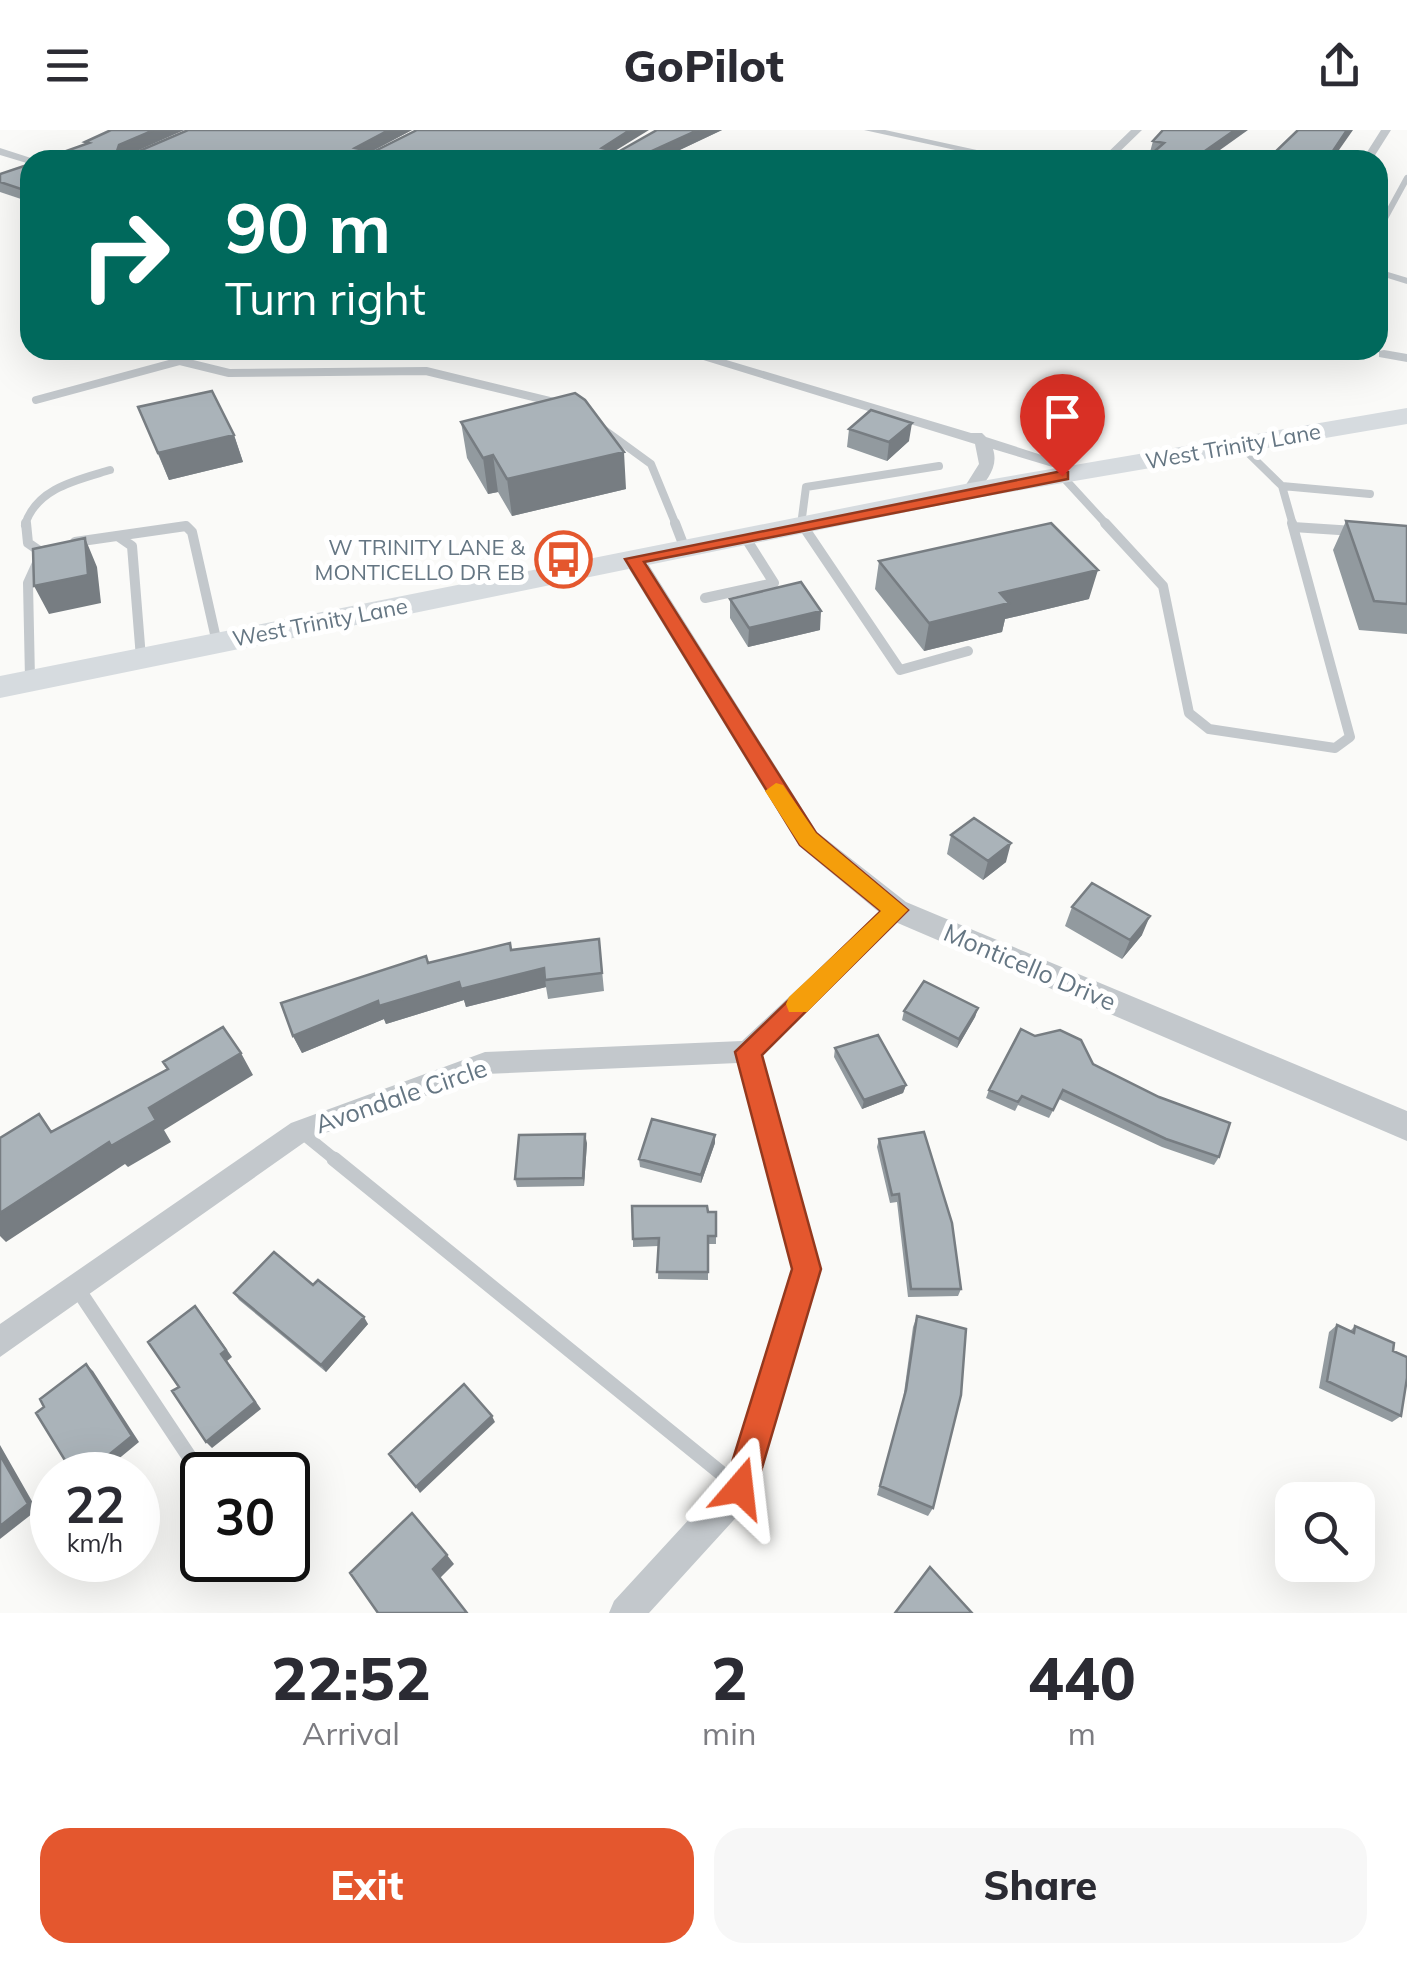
<!DOCTYPE html>
<html lang="en">
<head>
<meta charset="utf-8">
<style>
  body { margin:0; font-family:Mulish,sans-serif; background:#f7f7f7; color:#2b2b33; height:100vh; display:flex; flex-direction:column; font-size:38px; white-space:nowrap }
  * { box-sizing:border-box; margin:0 }
  p { font-size:32px; color:#7c7c81 }
  .icon { flex:none; width:55px; height:55px; fill:none; stroke:currentColor; stroke-width:2; stroke-linecap:round; stroke-linejoin:round }
  .map { position:relative; height:1483px; overflow:hidden }
  .sheet { display:flex; flex-direction:column; background:#fff; flex:1 }
  .sheet>* { flex:none }
  .top-card { position:absolute; left:20px; top:20px; width:1368px; height:210px; border-radius:30px; box-shadow:0 10px 40px #0002; background:#00695c; color:#fff; overflow:hidden }
  .tools { position:absolute; left:1275px; top:1352px; display:grid; gap:20px }
  .tools a { display:grid; place-items:center; width:100px; height:100px; border-radius:20px; background:#fff; box-shadow:0 10px 40px #0002; font-size:50px }
  .speed { position:absolute; left:30px; top:1322px; display:flex; gap:20px; font-size:50px; font-weight:700; text-align:center }
  .speed>* { display:grid; place-content:center; width:130px; height:130px; border-radius:50%; background:#fff; box-shadow:0 10px 40px #0002; line-height:1 }
  .speed small { font-size:25px; font-weight:400 }
  .speed .limit { border:5px solid #111; border-radius:15px; background:#fff; color:#111 }
  .pin { position:absolute; display:grid; place-items:center; width:85px; height:85px; color:#fff; margin:-102px -42px; border-radius:50% 50% 50% 0; rotate:-45deg; box-shadow:0 0 10px #0007 }
  .pin .icon { rotate:45deg }
  .me { position:absolute; width:110px; margin:-55px; rotate:17deg; stroke-linejoin:round; filter:drop-shadow(0 0 8px #0008) }
  .turn { display:flex; align-items:center; gap:35px; height:210px; padding:0 40px; font-size:45px }
  .turn .icon { width:130px; height:130px; stroke-width:2.5 }
  .turn b { display:block; font-size:70px; line-height:85px }
  .eta { display:flex; justify-content:space-evenly; align-items:center; height:170px; text-align:center }
  .eta b { font-size:60px; font-weight:800; line-height:70px }
  .action { display:flex; gap:20px; margin-top:auto; padding:20px 40px }
  .action a { flex:1; height:115px; border-radius:30px; background:#e4572e; color:#fff; font-size:40px; font-weight:800; line-height:115px; text-align:center }
  .action a+a { background:#f7f7f7; color:#2b2b33 }
  header { display:flex; justify-content:space-between; align-items:center; height:130px; padding:0 40px; background:#fff; font-size:45px; font-weight:800 }
  .map>svg:first-child { display:block }
  .lines { fill:none; stroke-linecap:round; stroke-linejoin:round }
  .service-far4 { stroke:#c3c8cc; stroke-width:6 }
  .service-far3 { stroke:#c3c8cc; stroke-width:8 }
  .service-far2 { stroke:#c3c8cc; stroke-width:10 }
  .service-far1 { stroke:#c3c8cc; stroke-width:12 }
  .service { stroke:#c3c8cc; stroke-width:15 }
  .minor { fill:#c3c8cc; fill-rule:evenodd }
  .tertiary { fill:#c3c8cc; fill-rule:evenodd }
  .primary { fill:#d6dbdf; fill-rule:evenodd }
  .wall { fill:#929a9f }
  .shaded-wall { fill:#777d82 }
  .building { fill:#aab3b9; stroke:#777d82; stroke-width:2.5 }
  .route { fill:#e4572e; stroke:#94391e; stroke-width:2.5 }
  .slow { fill:#f59e0b }
  .labels { text-anchor:middle; stroke-width:10; stroke-linejoin:round; paint-order:stroke }
  .far-street-label { font-size:22px; fill:#657683; stroke:#fff }
  .far-poi-label { font-size:22px; fill:#657683; stroke:#fff; text-anchor:end }
  .street-label { font-size:25px; fill:#657683; stroke:#fff }
</style>
</head>
<body>
<header><svg class="icon" aria-label="menu" viewBox="0 0 24 24"><path d="M4 6h16M4 12h16M4 18h16"/></svg>GoPilot<svg class="icon" aria-label="share" viewBox="0 0 24 24"><path d="M12 15V3M7 8l5-5 5 5M5 13v7h14v-7"/></svg></header>
<div class="map">
<svg width="1407" height="1483" viewBox="0 0 1407 1483">
  <rect width="100%" height="100%" fill="#fafaf8"/>
  <g class="lines">
    <!-- service-far4 -->
    <path class="service-far4" d="M1378 101 1407 48
      M1378 142 1407 151"/>
    <!-- service-far3 -->
    <path class="service-far3" d="M36 270 180 231 229 243 426 241 562 274
      M603 299 651 334 676 395
      M1240 315 1282 356 1293 395
      M1062 346 1107 395
      M1282 356 1370 364
      M25 395C36 358 77 350 110 340
      M801 395 806 357 939 336"/>
    <!-- service-far2 -->
    <path class="service-far2" d="M26 393 28 413 41 422 47 420
      M675 393 685 419
      M801 393 900 540 968 521
      M1105 393 1163 456 1189 583 1209 599 1335 618 1350 607 1292 393
      M1293 397 1354 401
      M119 407 132 416 141 528
      M75 412 186 396 192 402 217 513
      M705 468 774 453 745 407
      M30 549 28 453 38 431"/>
    <!-- service-far1 -->
    <path class="service-far1" d="M301 1002 338 1032"/>
    <!-- service -->
    <path class="service" d="M334 1029 737 1356
      M77 1158 202 1346"/>
    <!-- minor -->
    <path class="minor" d="M864 0H885L1022 30H1001Z
      M1131 0H1142L1111 30H1100Z
      M1381 0H1391L1372 30H1362Z
      M0 18 34 29 35 30H30V34L0 25Z
      M671 220H693L971 303H982L986 307 1094 342 1086 347 993 319C999 338 986 350 976 364H964L962 361 979 334 975 314Z
      M1384 220 1407 224V232L1379 227V221Z
      M896 771 904 774 908 780 904 786 762 925 821 1139 752 1370 649 1483H609L614 1471 727 1348 793 1139 738 933 485 944 309 1009 0 1227V1194L291 993 485 922 742 911 888 774Z"/>
    <!-- tertiary -->
    <path class="tertiary" d="M634 423 645 429 817 702 906 772 1407 981V1011L886 788 799 716 623 429Z"/>
    <!-- primary -->
    <path class="primary" d="M1407 278V294L970 369 0 568V546L970 353Z"/>
  </g>
  <!-- wall -->
  <path class="wall" d="M111 0H184L134 22 412 0 371 22H618L657 0H722L667 26V30H41L86 15 85 12Z
    M1163 0 1206 30H1148L1149 26 1153 23 1150 22 1153 11Z
    M30 34V72L0 62V44Z
    M138 277 234 305 243 332 169 350Z
    M461 292 626 359 512 386 498 362 488 364 467 328Z
    M849 299 909 311 887 331 847 317Z
    M1346 391 1407 396V504L1359 500 1333 420Z
    M879 431 1089 469 1005 489 1002 502 924 521 875 459Z
    M730 469 820 500 748 517 730 488Z
    M951 705 1006 732 983 750 947 724Z
    M1072 777 1142 805 1122 829 1065 796Z
    M599 809 604 861 548 869 546 857 466 877 464 870 386 894 384 889 302 923 293 906 428 833Z
    M978 878 975 887 957 918 902 890 904 881Z
    M835 918 906 955 903 963 862 979 834 927Z
    M1093 934 1219 1027 1214 1035 1162 1017 1059 969 1049 988 1018 975 1015 981 986 968 989 960Z
    M879 1009 961 1159 958 1166 908 1167 897 1072 890 1073 877 1017Z
    M587 1013 584 1056 517 1057 515 1049Z
    M715 1013 701 1053 640 1037 639 1029Z
    M708 1082H716V1114H708V1150L658 1149 659 1116 633 1117V1109Z
    M313 1155 368 1194 326 1242 239 1170 234 1163Z
    M917 1186 933 1378 928 1386 877 1365 903 1270 913 1197Z
    M1337 1195 1350 1201 1355 1196 1393 1221 1401 1286 1392 1292 1319 1258 1329 1202Z"/>
  <!-- shaded-wall -->
  <path class="shaded-wall" d="M154 0H184L123 27 117 21 119 15Z
    M389 0H412L357 29 355 18Z
    M630 0H649L602 29V18Z
    M698 0H722L667 26V30H654V20Z
    M1235 0H1248L1206 30H1192Z
    M1347 0H1353L1332 30H1327Z
    M912 293 909 311 887 331 889 312Z
    M234 305 243 332 169 350 158 323Z
    M624 322 626 359 512 386 507 349Z
    M493 325 498 362 488 364 483 328Z
    M85 408 97 437 101 473 49 484 34 456Z
    M1098 440 1089 469 1005 489 1002 502 924 521 929 493 1000 463Z
    M821 481 820 500 748 517 749 498Z
    M1011 713 1006 732 983 750 988 731Z
    M1150 786 1142 805 1122 829 1130 810Z
    M544 838 546 857 466 877 464 870 386 894 384 889 302 923 293 906 378 871 459 852Z
    M978 878 975 887 957 918 959 909Z
    M241 923 253 945 164 1000 171 1012 128 1037 125 1034 6 1112 0 1106V1083L149 978Z
    M906 955 903 963 862 979 864 970Z
    M585 1004 587 1013 584 1056 583 1048Z
    M715 1005V1013L701 1053V1045Z
    M201 1183 232 1227 227 1231 261 1279 212 1318 206 1312 221 1224Z
    M364 1187 368 1194 326 1242 321 1235Z
    M86 1234 93 1241 139 1312 99 1345H84Z
    M492 1286 495 1292 420 1363 416 1357Z
    M0 1315 37 1380 0 1409Z
    M447 1425 454 1434 440 1448 433 1439Z"/>
  <!-- building -->
  <path class="building" d="M111 0H154L119 15 117 21 137 22 188 0H389L355 18 373 22 417 0H630L602 18 618 22 657 0H698L654 20 667 24 654 30H451L432 25 423 30H41L89 13 85 12Z
    M1163 0H1235L1192 30H1169L1149 26 1164 13 1153 11Z
    M1298 0H1347L1327 30H1267Z
    M30 34V62L0 52V44Z
    M212 261 234 305 158 323 138 277Z
    M575 263 585 270 624 322 507 349 493 325 483 328 461 292Z
    M871 280 912 293 889 312 849 299Z
    M1346 391 1407 396V474L1374 471Z
    M1051 393 1098 440 1000 463 1009 473 929 493 879 431Z
    M85 408 88 445 34 456 33 419Z
    M801 452 821 481 749 498 730 469Z
    M974 688 1011 713 988 731 951 705Z
    M1092 753 1150 786 1130 810 1072 777Z
    M599 809 602 843 545 850 544 838 461 859 459 852 379 876 378 871 293 906 281 873 426 826 428 833 510 813 511 820Z
    M924 851 978 878 959 909 904 881Z
    M223 897 241 923 149 978 156 990 111 1016 109 1012 0 1083V1008L39 984 51 1002 168 939 163 932Z
    M1021 899 1035 906 1060 900 1081 910 1093 934 1159 967 1230 993 1219 1027 1166 1009 1063 960 1053 980 1022 966 1018 972 989 960Z
    M878 905 906 955 864 970 835 918Z
    M652 989 715 1005 701 1045 639 1029Z
    M924 1002 952 1093 961 1159H911L899 1064 892 1065 879 1009Z
    M585 1004 583 1048 515 1049 519 1005Z
    M632 1076H707L708 1082H716V1106H708V1142H657L659 1108 633 1109Z
    M274 1122 313 1155 318 1150 364 1187 321 1235 234 1163Z
    M195 1176 226 1220 221 1224 255 1272 206 1312 172 1261 179 1257 148 1212Z
    M917 1186 966 1199 961 1265 933 1378 880 1356 906 1260Z
    M1337 1195 1354 1203 1355 1196 1394 1213 1393 1221 1407 1227V1248L1401 1286 1327 1251Z
    M86 1234 132 1306 84 1345H74L36 1283 44 1277 40 1269Z
    M464 1254 492 1286 416 1357 389 1324Z
    M0 1325 28 1374 0 1396Z
    M412 1383 447 1425 433 1439 467 1483H378L350 1443Z
    M930 1437 972 1483H895Z"/>
  <!-- route -->
  <path class="route" d="M1062 341 1068 342V349L644 432 816 703 908 780 762 925 821 1139 756 1358 752 1370 740 1375 728 1370 724 1358 792 1139 735 922 881 781 800 715 625 429Z"/>
  <!-- slow -->
  <path class="slow" d="M776 653 783 655 816 703 908 780 807 882H789L786 874 789 867 881 781 800 715 765 661Z"/>
  <!-- icons -->
  <defs>
    <symbol id="bus-ring" viewBox="-11 -11 22 22"><circle r="9.5" fill="#fff" stroke="#e4572e" stroke-width="1.5"/><path d="M-5-6H5V4H4V6H2V4H-2V6H-4V4H-5ZM-3.5-4V0h7V-4ZM-3.5 1.2v1.5H-2V1.2ZM2 1.2v1.5H3.5V1.2Z" fill="#e4572e"/></symbol>
  </defs>
  <g fill-rule="evenodd">
    <use href="#bus-ring" x="532" y="398" width="63" height="63"/>
  </g>
  <g class="labels">
    <!-- far-street labels -->
    <g class="far-street-label">
      <text transform="translate(1233 316) rotate(-10)" y="8">West Trinity Lane</text>
      <text transform="translate(320 492) rotate(-11)" y="8">West Trinity Lane</text>
    </g>
    <!-- far-poi labels -->
    <g class="far-poi-label">
      <text x="525" y="425">W TRINITY LANE &amp;<tspan x="525" dy="25">MONTICELLO DR EB</tspan></text>
    </g>
    <!-- street labels -->
    <g class="street-label">
      <text transform="translate(1030 837) rotate(23)" y="9">Monticello Drive</text>
      <text transform="translate(401 966) rotate(-19)" y="9">Avondale Circle</text>
    </g>
  </g>
</svg>
<div class="tools">
<a><svg class="icon" aria-label="search" viewBox="0 0 24 24"><circle cx="10" cy="10" r="6"/><path d="M15 15l6 6"/></svg></a>
</div>
<div class="speed"><div>22<small>km/h</small></div><div class="limit">30</div></div>
<div class="pin" style="left:1062px;top:346px;background:#d93025"><svg class="icon" aria-label="arrive" viewBox="0 0 24 24"><path d="M6 21V4h12l-3 4 3 4H6"/></svg></div>
<svg class="me" style="left:740px;top:1358px" viewBox="-20 -20 40 40"><path d="M0-17L14 15 0 8-14 15z" fill="#e4572e" stroke="#fff" stroke-width="4"/></svg>
<div class="top-card">
<div class="turn"><svg class="icon" aria-label="right" viewBox="0 0 24 24"><path d="M7 20v-9h11M14 6l5 5-5 5"/></svg><div><b>90 m</b>Turn right</div></div>
</div>
</div>
<section class="sheet">
<div class="eta">
<div><b>22:52</b><p>Arrival</p></div>
<div><b>2</b><p>min</p></div>
<div><b>440</b><p>m</p></div>
</div>
<div class="action"><a>Exit</a><a>Share</a></div>
</section>
</body>
</html>
